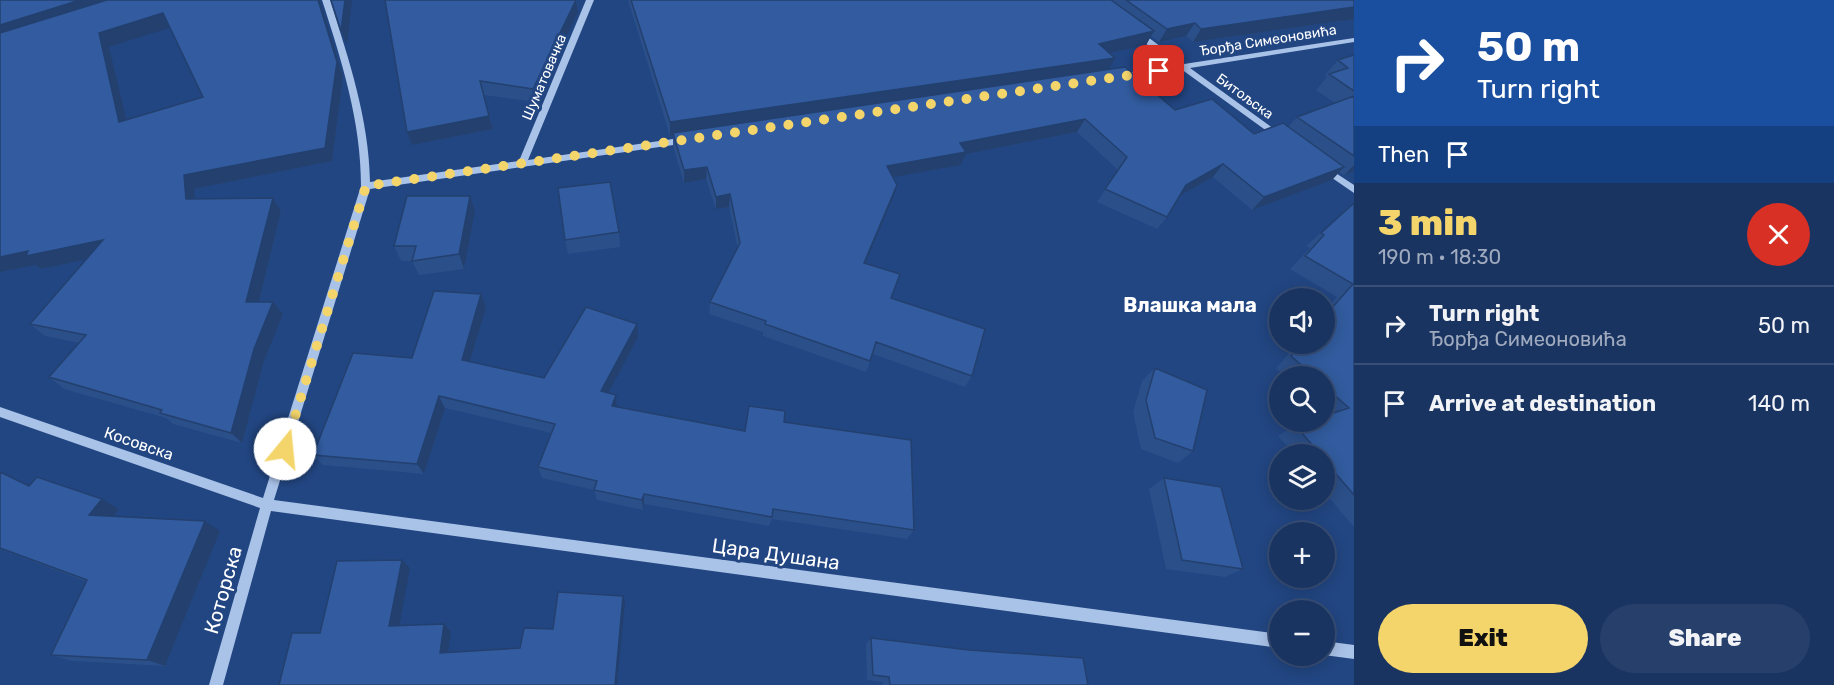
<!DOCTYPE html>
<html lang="en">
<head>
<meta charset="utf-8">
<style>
  body { margin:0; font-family:Rubik,sans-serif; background:#273f6b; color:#f1f3f6; height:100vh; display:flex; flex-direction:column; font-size:22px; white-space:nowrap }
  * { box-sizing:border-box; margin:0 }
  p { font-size:20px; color:#9faabe }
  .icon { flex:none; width:33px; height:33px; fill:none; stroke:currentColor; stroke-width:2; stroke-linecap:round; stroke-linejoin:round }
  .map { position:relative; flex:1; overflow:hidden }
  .side { display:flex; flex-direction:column; background:#1a3462; width:480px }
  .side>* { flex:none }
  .top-card { background:#1a4fa0; color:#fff; overflow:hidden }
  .buttons { position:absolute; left:1269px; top:288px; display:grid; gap:12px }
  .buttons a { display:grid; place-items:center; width:66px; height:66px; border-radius:50%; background:#1a3462; box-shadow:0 3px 15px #0003,0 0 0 2px #384f77; font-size:30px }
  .pin { position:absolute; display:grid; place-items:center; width:51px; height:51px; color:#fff; margin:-26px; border-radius:12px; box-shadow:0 3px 9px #0006 }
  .me { position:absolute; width:66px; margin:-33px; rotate:17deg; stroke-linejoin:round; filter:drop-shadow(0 0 4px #0008) }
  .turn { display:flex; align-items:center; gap:21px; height:126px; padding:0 24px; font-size:27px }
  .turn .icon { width:78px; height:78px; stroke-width:2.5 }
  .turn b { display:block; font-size:42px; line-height:51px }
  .then { display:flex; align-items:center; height:57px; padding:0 24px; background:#0003; gap:12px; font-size:22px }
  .round { display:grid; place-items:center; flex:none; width:63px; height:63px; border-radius:32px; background:#273f6b }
  .overview { display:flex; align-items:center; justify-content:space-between; height:102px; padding:0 24px }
  h1 { font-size:36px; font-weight:800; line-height:45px; color:#f4d56b }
  .primary-button { display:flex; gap:12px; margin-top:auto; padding:12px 24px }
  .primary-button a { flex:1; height:69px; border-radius:36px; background:#f4d56b; color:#111; font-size:24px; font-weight:800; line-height:69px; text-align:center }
  .primary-button a+a { background:#273f6b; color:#f1f3f6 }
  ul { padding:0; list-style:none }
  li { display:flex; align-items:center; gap:18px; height:78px; padding:0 24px; border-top:2px solid #384f77 }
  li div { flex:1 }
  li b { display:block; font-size:22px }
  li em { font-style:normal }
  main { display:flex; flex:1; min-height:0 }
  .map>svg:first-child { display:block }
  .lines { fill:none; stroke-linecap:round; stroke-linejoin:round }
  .minor { fill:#a9c2e8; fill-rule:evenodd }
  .wall { fill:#2b4f89; fill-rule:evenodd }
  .shaded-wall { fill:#23406f }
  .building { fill:#325c9f; stroke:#23406f; stroke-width:1.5; fill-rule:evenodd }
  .route { stroke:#f4d56b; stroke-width:10; stroke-dasharray:0 18 }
  .labels { text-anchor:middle; stroke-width:6; stroke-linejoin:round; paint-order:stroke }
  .far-street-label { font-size:14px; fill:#fff; stroke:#224682 }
  .street-label { font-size:16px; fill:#fff; stroke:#224682 }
  .quarter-label { font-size:20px; font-weight:bold; fill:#fff; stroke:#224682 }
  .near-street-label { font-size:20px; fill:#fff; stroke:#224682 }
</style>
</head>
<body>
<main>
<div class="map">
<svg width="1354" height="685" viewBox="0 0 1354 685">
  <rect width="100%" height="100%" fill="#224682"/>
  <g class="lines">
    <!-- minor -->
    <path class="minor" d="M322 0H330C349 60 369 119 370 182L519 161 586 0H594L528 160 687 137 691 140 687 143 370 189 274 500 1280 634V648L271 511 223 685H209L260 508 0 417V407L263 498 361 186C361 121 342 62 322 0Z
      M1135 32H1141L1184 64 1354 38V42L1190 68 1281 134 1282 136 1278 139 1181 69 1118 78 1117 76 1121 74 1176 65 1135 36Z
      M1325 166 1354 185V193L1322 171V167Z
      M1324 641 1354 645V659L1324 655Z"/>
  </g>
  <!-- wall -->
  <path class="wall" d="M0 0H320L343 76 332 161 194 189 195 198H273L281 211 259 302 283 314 264 361 242 443 173 424 166 418 64 389 49 377 80 343 45 336 30 324 87 259 41 269 36 265 0 272ZM170 27 203 97 126 120 109 47Z
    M385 0H577L578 12 536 102 484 95 493 129 412 145 407 132Z
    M628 0H1354V19L1193 42 1186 36 1159 42 1151 36 1146 45 1110 53 1115 58 1109 69 1175 110 1254 134 1288 127 1297 117 1335 103 1316 90 1327 77 1325 75 1338 60 1354 55V171L1344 175 1339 172 1332 180 1252 210 1213 177 1180 196 1167 217 1157 229 1097 202 1118 170 1077 132 966 154 961 165 893 177V198L865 263 891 298 972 376 965 387 873 354 866 372 763 336V332L709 314 710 302 738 249 729 207 716 209 706 179 684 183 673 146V135L670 136Z
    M1354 203V527L1324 492V454H1294L1278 436 1295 425 1326 415 1324 413V376H1285L1276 368 1297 344H1324V311L1337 297 1290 269 1310 248 1306 246Z
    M475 211 464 269 419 275 412 261H401L394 246Z
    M619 232 620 247 568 254 565 240Z
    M481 294 486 307 470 362 544 378 638 337 608 393 616 395 617 407 745 431 784 422 914 530 907 539 772 519 769 526 644 504 643 510 597 500 594 490 542 478 538 467 551 433 445 408 424 474 323 465 313 455 412 358Z
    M1155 368 1193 451 1178 463 1141 449 1133 412 1142 381Z
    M0 472 29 486 119 509 113 517 220 531 165 666 72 661 51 655 87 582 0 549Z
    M1164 478 1243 569 1225 577 1166 569 1149 489Z
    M871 638 1088 685H883V682L867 680 866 644Z"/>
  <!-- shaded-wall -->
  <path class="shaded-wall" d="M80 0H134L0 42V25Z
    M318 0H320L343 76 332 161 194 189 196 212 186 199 184 175Z
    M345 0H352L347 45 341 31Z
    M576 0 578 12 536 102 533 89Z
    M1354 7V19L1193 42 1201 29Z
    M163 13 172 27 109 47 130 135 119 122 99 33Z
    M1195 23 1186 36 1159 42 1167 29Z
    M1154 31 1146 45 1092 57 1099 44Z
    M1115 58 1108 72 673 133V135L670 136V122Z
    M489 116 493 129 412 145 407 132Z
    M1085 119 1077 132 966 154 961 165 883 179 887 166 960 143Z
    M1223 164 1213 177 1176 198 1186 185Z
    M1354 165V171L1344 175Z
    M707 167 706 179 684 183V170Z
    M1344 167 1332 180 1252 210 1264 197Z
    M897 185 893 198 860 275 864 263Z
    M730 194 729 207 716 209V197Z
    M470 196 475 211 464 269 459 254Z
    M273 198 281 211 256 314 246 302Z
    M103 240 116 253 41 269 36 265 0 272V257L28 251Z
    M481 294 486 307 467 372 462 360Z
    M273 302 283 314 264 361 242 443 231 433 254 349Z
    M637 324 638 337 603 403 601 391Z
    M616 395 617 406 614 418 612 406Z
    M439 396 445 408 424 474 417 464Z
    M644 494V504L643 510 642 500Z
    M102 499 119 509 107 525 89 515Z
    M205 521 220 531 165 666 147 660Z
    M402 560 410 568 398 633 389 626Z
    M623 596 625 603 617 685H615Z
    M444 624 451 631 447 659 440 653Z"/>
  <!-- building -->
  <path class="building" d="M0 0H80L0 25Z
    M107 0H318L337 62 325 148 184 175 186 199 273 198 246 302H273L254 349 231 433 160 413 162 410 49 377 86 335 30 324 103 240 26 256 28 251 0 257V33ZM163 13 203 97 119 122 99 33Z
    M331 0H345L341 31Z
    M385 0H576L533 89 480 81 489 116 407 132Z
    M631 0H1111L1154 31 1099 44 1115 58 670 122Z
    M1126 0H1354V7L1201 29 1195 23 1167 29Z
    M1354 55V91L1329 74 1348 68 1338 60Z
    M1125 67 1175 110 1212 99 1254 134 1283 123 1344 167 1264 197 1223 164 1186 185 1167 217 1105 189 1127 157 1085 119 960 143 966 152 887 166 897 185 864 263 900 274 891 298 985 329 972 376 876 342 870 361 765 324 766 321 710 302 740 243 730 194 716 197 707 167 684 170 673 133Z
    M1354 96V156L1297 117Z
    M610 182 619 232 565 240 558 188Z
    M407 196H470L459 254 412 261 416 246H394Z
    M1354 203V495L1324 460V454H1320L1295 425 1305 422H1324V416L1349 408 1324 386V376H1314L1291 356 1302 344H1324V317L1353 284 1305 256 1324 235 1321 233Z
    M434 291 481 294 462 360 544 378 586 307 637 324 601 391 616 395 612 406 745 431 749 406 785 411 784 422 911 440 914 530 773 509 772 517 644 494 642 500 594 490 597 481 538 467 555 424 439 396 417 464 313 455 353 353 412 358Z
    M1155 368 1207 390 1193 451 1155 438 1146 400Z
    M0 472 29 486 37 477 102 499 89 515 205 521 147 660 51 655 87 580 0 548Z
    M1164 478 1221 487 1243 569 1182 560Z
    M402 560 389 626 444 624 440 653 520 648 524 628 553 629 558 592 623 596 615 685H279L292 633H320L337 561Z
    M871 638 969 650 1083 658 1088 685H890L889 677 873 675Z"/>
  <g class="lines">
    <!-- route -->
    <path class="route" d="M285 449 366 186 1159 71"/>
  </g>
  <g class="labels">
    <!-- far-street labels -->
    <g class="far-street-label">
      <text transform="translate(1268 40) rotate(-9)" y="5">Ђорђа Симеоновића</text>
      <text transform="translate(544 77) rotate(-67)" y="5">Шуматовачка</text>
      <text transform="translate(1245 96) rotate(36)" y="5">Битољска</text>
    </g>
    <!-- street labels -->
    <g class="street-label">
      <text transform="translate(139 443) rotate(19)" y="6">Косовска</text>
    </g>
    <!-- quarter labels -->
    <g class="quarter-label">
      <text x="1190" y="312">Влашка мала</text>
    </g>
    <!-- near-street labels -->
    <g class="near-street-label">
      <text transform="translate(776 554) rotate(8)" y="7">Цара Душана</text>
      <text transform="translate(223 590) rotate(-74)" y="7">Которска</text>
    </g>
  </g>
</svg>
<div class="buttons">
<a><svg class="icon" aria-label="sound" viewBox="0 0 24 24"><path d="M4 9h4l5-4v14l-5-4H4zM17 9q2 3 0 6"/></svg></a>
<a><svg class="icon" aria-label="search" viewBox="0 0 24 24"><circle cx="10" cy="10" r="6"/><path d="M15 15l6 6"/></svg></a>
<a><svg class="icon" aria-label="layers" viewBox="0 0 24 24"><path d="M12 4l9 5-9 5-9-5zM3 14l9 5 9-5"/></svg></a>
<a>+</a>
<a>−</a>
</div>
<div class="pin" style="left:1159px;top:71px;background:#d93025"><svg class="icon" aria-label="arrive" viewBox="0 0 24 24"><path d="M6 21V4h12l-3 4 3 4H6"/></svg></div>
<svg class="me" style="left:285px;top:449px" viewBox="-20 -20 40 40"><circle r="19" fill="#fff"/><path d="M0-13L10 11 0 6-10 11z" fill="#f4d56b"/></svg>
</div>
<section class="side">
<div class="top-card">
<div class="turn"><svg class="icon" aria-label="right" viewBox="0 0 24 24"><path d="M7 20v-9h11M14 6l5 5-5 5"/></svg><div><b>50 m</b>Turn right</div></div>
<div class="then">Then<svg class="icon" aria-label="arrive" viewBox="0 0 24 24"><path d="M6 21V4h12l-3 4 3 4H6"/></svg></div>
</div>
<div class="overview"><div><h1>3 min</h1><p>190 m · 18:30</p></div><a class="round" style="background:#d93025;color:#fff"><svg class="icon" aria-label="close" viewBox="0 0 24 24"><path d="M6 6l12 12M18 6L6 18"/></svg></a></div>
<ul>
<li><svg class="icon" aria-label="right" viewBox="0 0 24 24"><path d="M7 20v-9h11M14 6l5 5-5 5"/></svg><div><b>Turn right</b><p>Ђорђа Симеоновића</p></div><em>50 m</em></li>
<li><svg class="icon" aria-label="arrive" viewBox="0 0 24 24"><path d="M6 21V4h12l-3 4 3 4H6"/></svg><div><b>Arrive at destination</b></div><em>140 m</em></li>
</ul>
<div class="primary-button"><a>Exit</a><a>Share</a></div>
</section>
</main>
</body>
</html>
